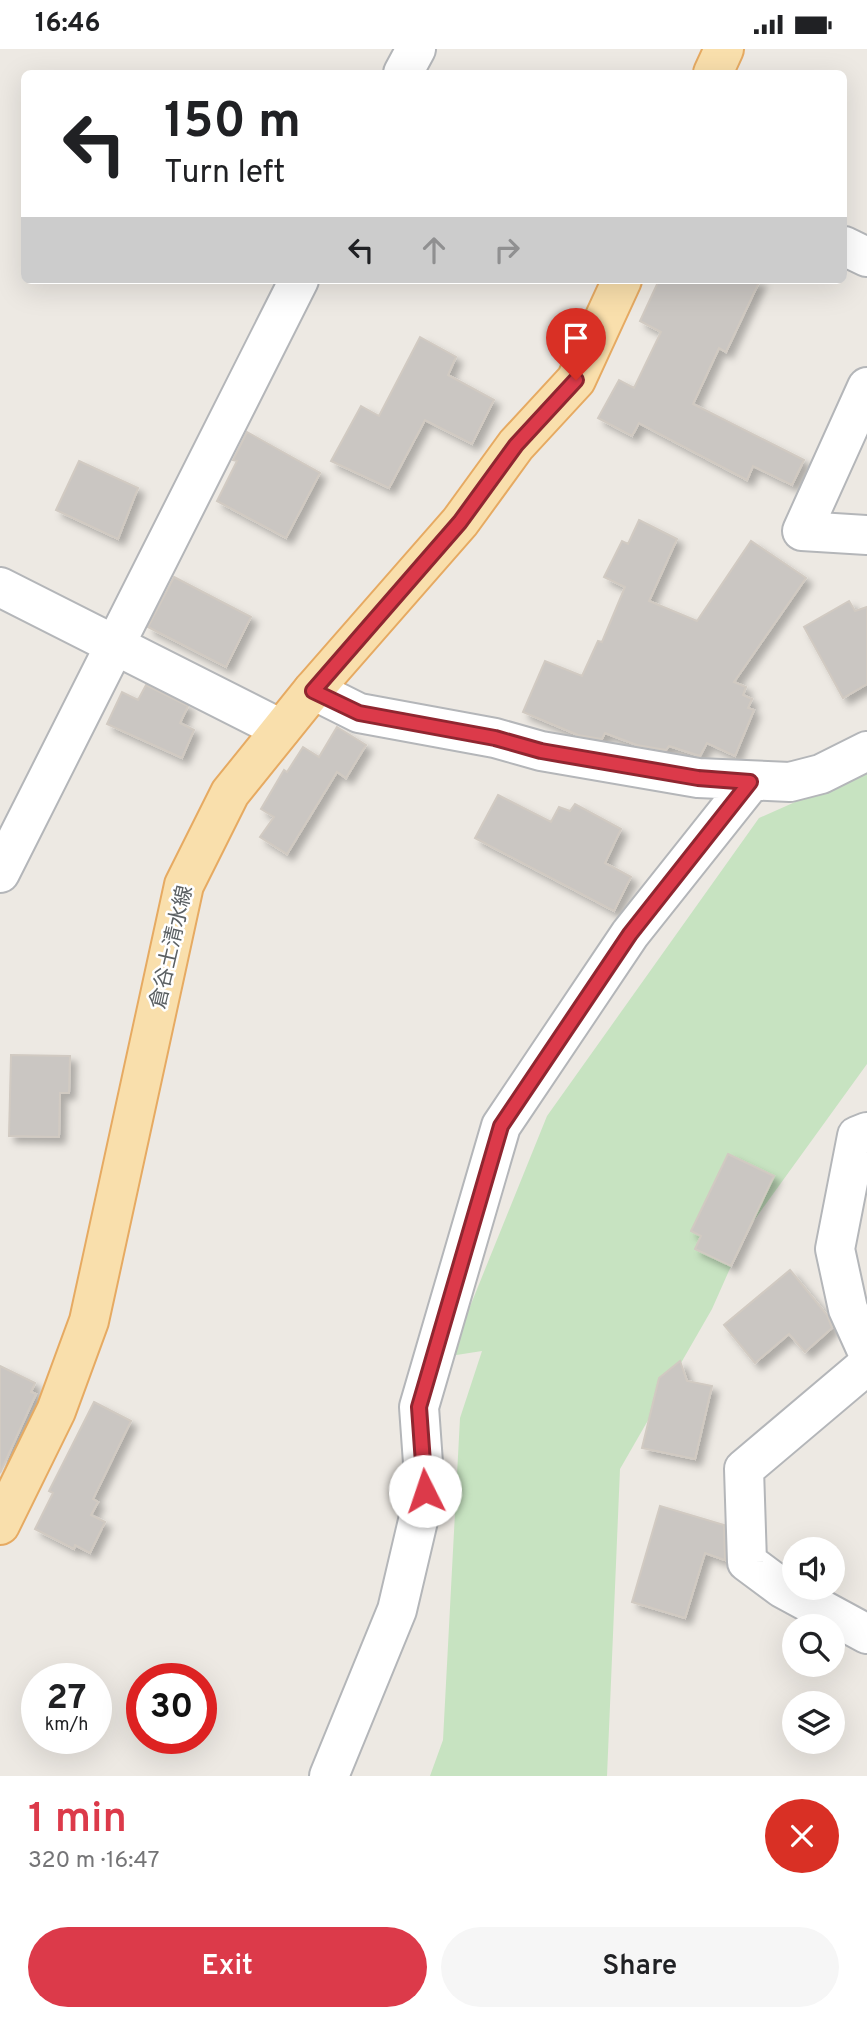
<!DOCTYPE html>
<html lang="en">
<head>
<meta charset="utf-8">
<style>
  body { margin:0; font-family:Overpass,"Noto Sans JP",sans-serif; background:#f6f6f6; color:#202124; height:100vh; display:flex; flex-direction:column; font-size:26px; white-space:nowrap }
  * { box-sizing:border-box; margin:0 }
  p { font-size:23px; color:#757577 }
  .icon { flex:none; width:38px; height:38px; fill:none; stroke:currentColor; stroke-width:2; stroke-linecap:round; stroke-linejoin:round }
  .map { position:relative; height:1727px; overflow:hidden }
  .sheet { display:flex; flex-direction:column; background:#fff; flex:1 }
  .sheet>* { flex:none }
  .hud { position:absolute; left:21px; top:21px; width:826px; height:214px; border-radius:10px; box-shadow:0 7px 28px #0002; background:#fff; color:#202124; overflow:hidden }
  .tools { position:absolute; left:782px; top:1488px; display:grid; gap:14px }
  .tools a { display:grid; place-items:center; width:63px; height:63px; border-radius:50%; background:#fff; box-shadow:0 7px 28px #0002; font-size:35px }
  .speed { position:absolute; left:21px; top:1614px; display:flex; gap:14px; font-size:35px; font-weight:700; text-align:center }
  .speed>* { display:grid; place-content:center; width:91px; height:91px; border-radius:50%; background:#fff; box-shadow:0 7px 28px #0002; line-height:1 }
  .speed small { font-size:18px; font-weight:400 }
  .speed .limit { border:10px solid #d22; background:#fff; color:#111 }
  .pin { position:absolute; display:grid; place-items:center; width:60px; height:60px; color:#fff; margin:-72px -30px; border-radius:50% 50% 50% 0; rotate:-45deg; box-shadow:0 0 7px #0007 }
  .pin .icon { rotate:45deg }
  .me { position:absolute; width:77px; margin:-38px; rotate:356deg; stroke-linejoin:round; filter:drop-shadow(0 0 5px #0008) }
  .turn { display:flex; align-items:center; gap:24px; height:147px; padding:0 28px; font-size:32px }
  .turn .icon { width:91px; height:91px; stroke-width:2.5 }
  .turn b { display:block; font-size:49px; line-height:60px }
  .lanes { display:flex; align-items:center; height:66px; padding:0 28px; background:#0003; justify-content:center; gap:35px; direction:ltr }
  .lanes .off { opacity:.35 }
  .round { display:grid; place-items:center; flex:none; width:74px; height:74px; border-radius:37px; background:#f6f6f6 }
  .summary { display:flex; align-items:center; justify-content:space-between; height:119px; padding:0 28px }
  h1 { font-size:42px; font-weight:600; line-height:52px; color:#dc3a4a }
  .action { display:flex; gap:14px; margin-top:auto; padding:14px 28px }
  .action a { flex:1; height:80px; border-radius:42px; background:#dc3a4a; color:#fff; font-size:28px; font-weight:600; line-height:80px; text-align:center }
  .action a+a { background:#f6f6f6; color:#202124 }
  .status { display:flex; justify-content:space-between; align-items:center; height:49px; padding:0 35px; background:#fff; direction:ltr }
  .status svg { height:19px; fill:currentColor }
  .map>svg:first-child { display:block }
  .green { fill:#c7e3c1 }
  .building { fill:#cac6c2; stroke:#d1cac2; stroke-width:2; filter:url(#shadow) }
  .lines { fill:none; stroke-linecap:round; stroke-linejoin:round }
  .minor-casing { stroke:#b4b6b9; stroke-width:42 }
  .major-casing { stroke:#e6aa62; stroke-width:42 }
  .minor { stroke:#fff; stroke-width:38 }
  .major { stroke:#f9dfac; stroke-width:38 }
  .route-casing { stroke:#8f2630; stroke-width:18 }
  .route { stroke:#dc3a4a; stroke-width:12 }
  .labels { text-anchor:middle; stroke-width:5; stroke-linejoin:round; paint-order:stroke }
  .street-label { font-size:21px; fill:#5b6063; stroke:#fff }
</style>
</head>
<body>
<div class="status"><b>16:46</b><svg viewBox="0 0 49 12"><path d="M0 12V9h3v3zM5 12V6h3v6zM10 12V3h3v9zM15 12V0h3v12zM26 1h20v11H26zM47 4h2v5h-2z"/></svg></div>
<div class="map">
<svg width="867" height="1727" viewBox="0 0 867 1727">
  <defs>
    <filter id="shadow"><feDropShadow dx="6" dy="6" stdDeviation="3.5" flood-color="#0004"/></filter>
  </defs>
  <rect width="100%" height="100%" fill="#ede9e3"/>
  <!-- green -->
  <path class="green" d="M867 721V1015L747 1181 712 1260 620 1420 607 1727H430L443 1691 460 1369 482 1302 450 1307 547 1067 759 769Z"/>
  <!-- building -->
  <path class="building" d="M659 231H760L726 303 719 299 693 355 804 411 792 436 753 417 747 431 639 374 632 387 598 369 619 331 634 339 661 283 640 272Z
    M420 288 456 308 448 326 494 351 472 395 425 371 389 439 331 412 361 357 379 367Z
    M247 383 320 424 286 489 217 452 237 412 233 411Z
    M79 412 138 439 118 490 56 461Z
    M639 471 677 490 649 552 697 572 751 492 806 529 734 633 746 638 743 646 752 650 748 659 754 661 735 707 707 694 700 707 669 697 666 701 637 696 605 684 602 690 578 686 523 663 545 612 582 627 598 592 602 593 625 538 604 528 622 492 628 495Z
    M174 528 251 568 226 618 148 578Z
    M849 552 855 562 867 558V635L843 649 804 578Z
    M146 636 188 657 180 674 194 681 182 709 107 675 122 643 138 651Z
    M337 678 366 696 346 729 337 723 287 805 260 788 274 768 261 760 284 721 287 723 303 698 319 708Z
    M498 746 551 773 559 758 570 762 575 755 621 780 605 814 631 828 614 862 475 789Z
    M11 1006 70 1007 69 1044H60L59 1088 9 1087Z
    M728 1105 774 1127 731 1217 695 1200 701 1187 691 1182Z
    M790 1221 827 1266 832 1279 805 1303 789 1285 755 1314 724 1276Z
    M680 1312 687 1332 712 1337 695 1410 642 1399 659 1329Z
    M0 1317 35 1334 31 1343 36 1345 0 1424Z
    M94 1353 131 1372 93 1450 98 1453 91 1466 105 1473 90 1504 75 1496 74 1500 35 1480 53 1444 49 1442Z
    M660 1457 724 1476 725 1511 705 1504 685 1569 632 1553Z"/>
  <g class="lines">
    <defs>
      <path id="minor" d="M403 24 416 0
        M844 197 867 208
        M867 338 802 482 867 486
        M0 538 281 680
        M313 641 359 664 495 689 541 702 698 729 790 733 821 725 867 702
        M0 824 299 231
        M867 1083 857 1087 835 1200 848 1260 867 1302
        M867 1316 744 1420 747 1513 782 1539 867 1585
        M329 1727 397 1561 425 1442 419 1358 501 1077 630 885 750 734"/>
      <path id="major" d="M713 24 724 0
        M0 1476 56 1362 89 1272 184 836 230 744 313 641 460 473 516 396 576 331 622 231"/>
    </defs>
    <!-- minor casing -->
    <use href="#minor" class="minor-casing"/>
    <!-- major casing -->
    <use href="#major" class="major-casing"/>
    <!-- minor -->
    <use href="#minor" class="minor"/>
    <!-- major -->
    <use href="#major" class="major"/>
  </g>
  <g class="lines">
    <defs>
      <path id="route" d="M425 1442 419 1358 501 1077 630 885 750 733 698 729 541 702 495 689 359 664 313 642 460 473 516 396 576 331"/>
    </defs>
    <!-- route casing -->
    <use href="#route" class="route-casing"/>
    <!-- route -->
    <use href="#route" class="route"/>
  </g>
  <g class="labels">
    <!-- street labels -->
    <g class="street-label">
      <text transform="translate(171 898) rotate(-77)" y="7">倉谷土清水線</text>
    </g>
  </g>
</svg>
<div class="tools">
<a><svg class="icon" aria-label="sound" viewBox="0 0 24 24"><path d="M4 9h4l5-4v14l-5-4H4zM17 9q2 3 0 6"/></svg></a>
<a><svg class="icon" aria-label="search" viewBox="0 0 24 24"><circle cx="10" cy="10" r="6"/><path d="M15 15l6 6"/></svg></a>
<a><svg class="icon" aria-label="layers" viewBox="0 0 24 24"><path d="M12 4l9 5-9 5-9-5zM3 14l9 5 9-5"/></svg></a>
</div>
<div class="speed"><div>27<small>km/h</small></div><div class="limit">30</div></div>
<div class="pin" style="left:576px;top:331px;background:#d93025"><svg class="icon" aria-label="arrive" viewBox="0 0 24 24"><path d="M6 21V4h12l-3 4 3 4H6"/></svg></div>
<svg class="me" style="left:425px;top:1442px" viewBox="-20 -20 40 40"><circle r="19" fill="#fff"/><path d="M0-13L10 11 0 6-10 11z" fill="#dc3a4a"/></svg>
<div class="hud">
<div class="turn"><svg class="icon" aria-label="left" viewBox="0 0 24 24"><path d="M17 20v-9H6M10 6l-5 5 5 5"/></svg><div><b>150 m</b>Turn left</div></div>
<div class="lanes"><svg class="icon" aria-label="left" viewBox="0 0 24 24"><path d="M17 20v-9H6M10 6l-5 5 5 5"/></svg><svg class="icon off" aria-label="ahead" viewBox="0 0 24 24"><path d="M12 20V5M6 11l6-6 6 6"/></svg><svg class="icon off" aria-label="right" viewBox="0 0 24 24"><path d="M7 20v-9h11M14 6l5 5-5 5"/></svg></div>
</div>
</div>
<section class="sheet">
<div class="summary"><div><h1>1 min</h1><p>320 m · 16:47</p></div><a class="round" style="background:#d93025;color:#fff"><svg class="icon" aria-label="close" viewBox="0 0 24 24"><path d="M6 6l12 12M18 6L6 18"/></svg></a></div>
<div class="action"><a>Exit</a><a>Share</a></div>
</section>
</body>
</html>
